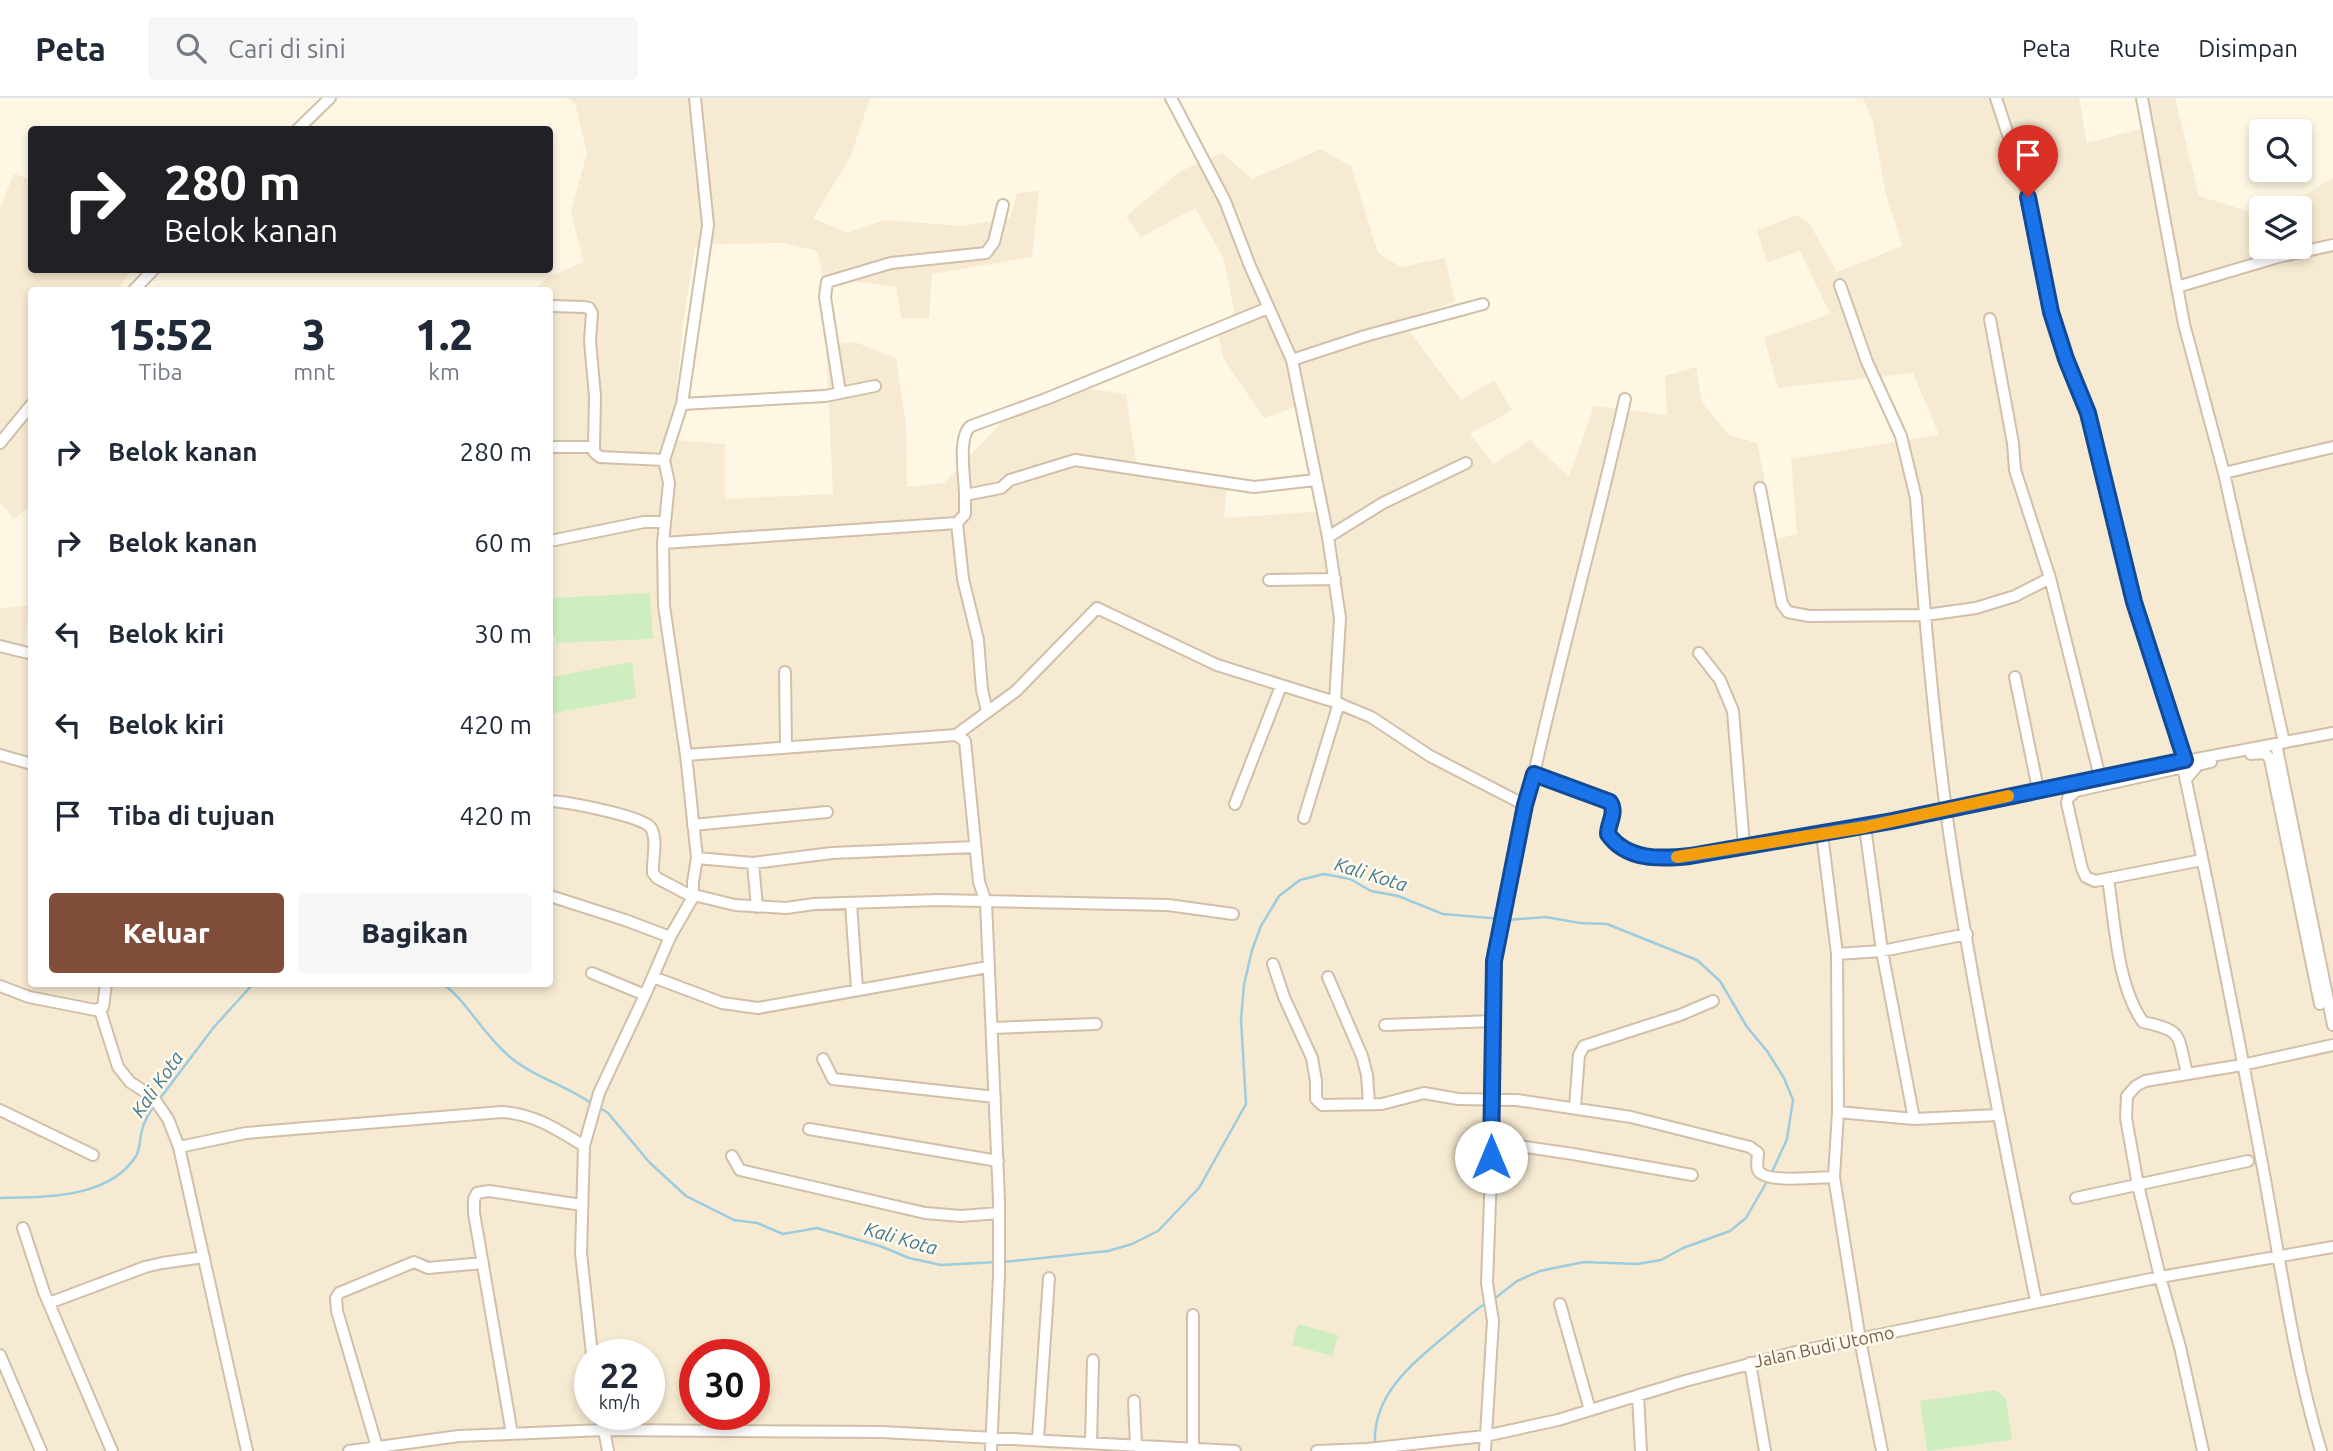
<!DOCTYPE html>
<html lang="id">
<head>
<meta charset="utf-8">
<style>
  body { margin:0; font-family:Ubuntu,sans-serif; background:#f6f6f7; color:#1f2937; height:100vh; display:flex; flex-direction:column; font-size:26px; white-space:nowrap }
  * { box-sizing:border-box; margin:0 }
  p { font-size:23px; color:#747a83 }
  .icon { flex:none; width:38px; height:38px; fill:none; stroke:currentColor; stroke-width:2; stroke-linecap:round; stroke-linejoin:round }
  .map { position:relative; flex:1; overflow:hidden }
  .panel { position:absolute; left:28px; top:189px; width:525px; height:700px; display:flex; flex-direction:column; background:#fff; border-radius:7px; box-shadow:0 4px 10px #0003 }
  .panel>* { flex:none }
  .banner { position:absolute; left:28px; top:28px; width:525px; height:147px; border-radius:7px; box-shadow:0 4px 10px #0003; background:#202124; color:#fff; overflow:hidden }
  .controls { position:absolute; left:2249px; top:21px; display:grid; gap:14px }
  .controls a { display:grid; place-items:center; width:63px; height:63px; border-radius:7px; background:#fff; box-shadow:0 4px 10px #0003; font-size:35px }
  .speed { position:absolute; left:574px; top:1241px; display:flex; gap:14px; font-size:35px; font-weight:700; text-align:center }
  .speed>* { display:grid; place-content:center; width:91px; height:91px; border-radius:50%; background:#fff; box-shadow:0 4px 10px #0003; line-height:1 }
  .speed small { font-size:18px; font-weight:400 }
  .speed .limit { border:10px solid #d22; background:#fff; color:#111 }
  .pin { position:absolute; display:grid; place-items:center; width:60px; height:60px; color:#fff; margin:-72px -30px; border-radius:50% 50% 50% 0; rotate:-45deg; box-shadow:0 0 7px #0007 }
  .pin .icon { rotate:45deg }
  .me { position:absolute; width:77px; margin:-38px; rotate:0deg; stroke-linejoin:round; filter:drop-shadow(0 0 5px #0008) }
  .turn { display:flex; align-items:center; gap:24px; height:147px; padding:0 21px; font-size:32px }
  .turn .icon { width:91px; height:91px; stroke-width:2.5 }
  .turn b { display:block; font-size:49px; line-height:60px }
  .eta { display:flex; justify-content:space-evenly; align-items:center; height:119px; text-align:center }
  .eta b { font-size:42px; font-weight:800; line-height:49px }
  .cta { display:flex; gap:14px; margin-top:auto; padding:14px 21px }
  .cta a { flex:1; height:80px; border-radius:7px; background:#7f4d3a; color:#fff; font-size:28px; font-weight:800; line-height:80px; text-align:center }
  .cta a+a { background:#f6f6f7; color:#1f2937 }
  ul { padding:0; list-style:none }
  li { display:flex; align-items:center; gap:21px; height:91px; padding:0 21px }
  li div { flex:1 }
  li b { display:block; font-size:26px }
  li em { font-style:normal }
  header { display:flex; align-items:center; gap:42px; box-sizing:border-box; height:98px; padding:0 35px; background:#fff; border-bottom:2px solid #e0e1e3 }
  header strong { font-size:33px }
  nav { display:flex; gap:38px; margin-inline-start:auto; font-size:24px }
  .search { width:490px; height:63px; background:#f6f6f7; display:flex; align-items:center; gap:18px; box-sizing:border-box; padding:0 24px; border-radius:7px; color:#747a83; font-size:26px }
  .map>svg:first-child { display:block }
  .residential { fill:#f7ead2; fill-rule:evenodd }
  .green { fill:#ceeec1 }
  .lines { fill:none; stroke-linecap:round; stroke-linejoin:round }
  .stream { stroke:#9cccdd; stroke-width:2.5 }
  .minor-casing { stroke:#d1bfa9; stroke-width:14 }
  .minor { stroke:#fff; stroke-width:10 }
  .route-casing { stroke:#114b97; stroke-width:18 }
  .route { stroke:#1a73e8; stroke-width:12 }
  .slow { stroke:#f59e0b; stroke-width:12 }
  .labels { text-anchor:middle; stroke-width:5; stroke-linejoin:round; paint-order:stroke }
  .street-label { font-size:18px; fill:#7a5f47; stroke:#fffaed }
  .water-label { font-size:19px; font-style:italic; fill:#3e7a90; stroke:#fffaed }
</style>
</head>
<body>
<header>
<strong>Peta</strong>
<div class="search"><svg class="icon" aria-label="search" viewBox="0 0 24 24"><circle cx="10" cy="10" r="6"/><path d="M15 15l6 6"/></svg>Cari di sini</div>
<nav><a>Peta</a><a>Rute</a><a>Disimpan</a></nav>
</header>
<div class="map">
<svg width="2333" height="1353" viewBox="0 0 2333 1353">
  <rect width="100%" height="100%" fill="#fef7e4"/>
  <!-- residential -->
  <path class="residential" d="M567 0H870L850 60 813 120 847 135 885 122 963 128 1010 120 1017 95 1039 93 1032 159 932 176 929 220H901L896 189 823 179 817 153 784 145 714 146 695 149 683 225 672 342 725 346V401L833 396 826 247 855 244 896 260 906 327 907 389 944 385 1001 325 1077 289 1126 296 1137 369 1227 387 1224 420 1324 413 1298 308 1264 320 1224 262 1218 237 1235 217 1223 159 1195 110 1141 139 1126 118 1181 73 1222 55 1252 81 1321 51 1351 68 1378 155 1401 169 1445 160 1455 204 1401 222 1461 302 1494 282 1512 312 1470 336 1494 366 1530 342 1569 379 1594 308 1667 317 1665 278 1696 269 1702 304 1729 337 1757 345 1777 441 1797 436 1791 361 1939 337 1913 275 1778 290 1764 239 1830 216 1800 153 1767 165 1757 132 1797 117 1809 125 1837 174 1902 148 1885 93 1873 24 1863 0H2079L2087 45 2145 30 2141 0H2175L2199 98 2250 114 2261 110V149H2300V110H2262L2306 96 2333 80V1353H0V510L28 508 25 547 31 549 32 886H550V192H534L547 180 583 164 571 113 587 55 575 5ZM590 1256H649V1316H590ZM695 1256H754V1316H695Z
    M14 76 31 81 32 172H131L118 192H32L31 408 14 421 0 404V109Z"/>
  <!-- green -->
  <path class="green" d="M650 495 653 541 556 545V538H550V500Z
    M632 564 636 600 550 616V579Z
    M1298 1226 1338 1237 1332 1258 1292 1247Z
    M1996 1292 2006 1301 2012 1342 1927 1353 1920 1303Z"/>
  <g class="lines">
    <!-- stream -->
    <path class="stream" d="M1507 822 1546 819 1580 825 1607 826 1697 862 1720 883 1747 929 1767 953 1784 980 1793 1002 1787 1041 1772 1074
      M443 886C467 903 484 938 510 959 534 979 565 987 591 1005
      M158 1003 214 929 253 886
      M600 1010 608 1015 650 1065 686 1098 734 1122 757 1125 783 1136 817 1130 880 1148 909 1160 941 1167 997 1164
      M0 1100C44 1099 109 1101 136 1058 141 1049 139 1042 142 1032 144 1024 149 1015 154 1008
      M1003 1164 1108 1153 1132 1146 1158 1133 1199 1090 1246 1006 1241 921 1244 887 1252 852 1261 828 1279 798 1300 782 1324 776 1350 781 1371 793 1398 798 1443 816 1501 821
      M1494 1201 1517 1183 1540 1173 1584 1164 1637 1166 1661 1162 1683 1150 1730 1133 1746 1120 1769 1080
      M1375 1346C1372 1296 1415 1263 1450 1234 1462 1224 1474 1212 1488 1204"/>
    <defs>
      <path id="minor" d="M1171 0 1225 103 1250 168 1292 262 1328 439 1340 520 1335 604
        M1996 0 2028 98 2051 214 2066 261 2082 297 2134 504 2185 662
        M2142 0 2184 226 2224 375 2284 644
        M297 32 330 0
        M1840 187 1867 264 1901 338 1916 400C1925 526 1936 655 1956 780 1979 922 2008 1063 2036 1203
        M2177 189 2278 159 2333 147
        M134 192 153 172
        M552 208 584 209 589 210 592 215 590 243 595 298 594 349
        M1990 221 2013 345 2015 372 2050 480 2100 679
        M1292 262 1365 238 1483 206
        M840 295 825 199 827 184 891 165 986 155 994 144 1003 107
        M682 306 825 298 875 288
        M0 345 32 306
        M550 349H594V354L600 359 664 362
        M2224 375 2333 349
        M1760 390 1782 506 1788 514 1809 518 1926 517 1976 510 2015 498 2050 480
        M965 397C965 380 957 338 971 328L1046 301 1268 210
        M957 425 963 481 978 542 982 592 987 613
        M1328 439 1383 405 1466 365
        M550 443 644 424H664
        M663 445 957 425 965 416V397L1001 390 1010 382 1075 362 1254 389 1315 382
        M1269 482 1335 481
        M0 548 32 556
        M1699 555 1720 582 1733 613 1744 748
        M785 574 786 649
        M2015 579 2038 691
        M956 637 1016 593 1097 510 1217 567 1335 604 1371 619 1430 658 1525 707
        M2276 646 2333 927
        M2251 656 2265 655 2270 661 2320 906
        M0 657 32 666
        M686 657 956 637 965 643 979 784 986 804 999 1102V1178L991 1353
        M1534 676C1562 550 1597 427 1625 301
        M2186 681 2198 667 2211 664
        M550 703C567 704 644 718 651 730 658 742 652 762 653 775L657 780 693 799 698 798 735 807 786 810 814 806 938 802 1168 807 1233 816
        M1235 706 1281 588
        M1304 720 1339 605
        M693 727 827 714
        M1865 729 1882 853 1914 1021 1998 1017
        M1822 736 1837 856 1838 1014 1834 1079 1860 1242 1882 1353
        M697 760 753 765 832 755 975 749
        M2202 762 2095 783 2086 779 2082 771 2067 705 2068 700 2076 693 2175 671 2182 670 2184 674C2213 808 2239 942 2264 1076 2281 1169 2294 1263 2321 1353
        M753 765 757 809
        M2108 781C2115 825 2117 888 2143 924 2184 933 2177 936 2187 975
        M550 798 625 822 670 839
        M851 806 857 891
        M1837 856 1882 853 1967 836
        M1273 866 1284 899 1312 960 1316 983V1001L1322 1007 1382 1006 1424 995 1458 1001 1517 1002 1631 1019 1750 1049 1758 1055C1758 1059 1756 1068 1758 1072 1764 1086 1821 1079 1834 1079
        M592 875 645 897
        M653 879 722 905 758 910 988 869
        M1328 879 1362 958 1367 977 1369 1005
        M0 888 29 899 95 912 103 909 106 886
        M100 912 118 969 130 984 153 999 168 1021 179 1049 247 1353
        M1385 927 1493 923
        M992 930 1096 926
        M823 961 833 981 995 999
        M1575 1009 1579 957 1584 948 1680 917 1713 903
        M0 1012 93 1057
        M1838 1014 1914 1021
        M809 1031 998 1063
        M1492 1044 1573 1056 1692 1077
        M179 1049 246 1035 502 1014C534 1016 557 1031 584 1048
        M732 1058 740 1072 925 1115 961 1118 999 1115
        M2076 1100 2248 1063
        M23 1130 44 1194 112 1353
        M49 1205 145 1169 162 1165 204 1159
        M1560 1206 1590 1312
        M592 1256 581 1155 584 1048 599 995 645 897 670 839 693 799V784L697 760 686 657 664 508 663 445 669 385 664 362 682 306 708 127 695 0
        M0 1257 41 1353
        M1750 1265 1765 1353
        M1638 1297 1641 1353
        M1134 1303 1136 1348
        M601 1316 608 1353
        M512 1336 474 1115V1101L477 1095 489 1093 582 1107
        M1038 1341 1049 1180
        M1091 1345 1093 1262
        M377 1349 337 1213 336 1200 339 1195 414 1164 428 1170 483 1165
        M1193 1351V1217
        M349 1353 459 1338 604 1332 882 1334 1235 1353
        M1317 1353 1367 1351 1485 1338 1558 1322 1685 1283 1796 1254 2160 1179 2333 1149
        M1485 1353 1493 1223 1487 1185 1491 1074 1493 872 1525 707 1534 676 1610 704C1617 715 1608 724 1608 736 1627 763 1660 761 1690 758L1865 729 2038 691 2333 635
        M2203 1353 2180 1249 2160 1179 2138 1087 2126 1020 2127 998 2136 988 2145 983 2242 967 2333 947"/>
    </defs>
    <!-- minor casing -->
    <use href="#minor" class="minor-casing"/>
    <!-- minor -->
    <use href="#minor" class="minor"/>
  </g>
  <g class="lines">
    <defs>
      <path id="route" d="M1491 1059 1494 863 1525 707 1534 676 1610 704C1617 715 1608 725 1608 736 1627 763 1661 761 1690 758L1892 723 2185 662 2134 504 2088 315 2066 261 2051 214 2028 99"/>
    </defs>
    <!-- route casing -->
    <use href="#route" class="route-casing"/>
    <!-- route -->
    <use href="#route" class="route"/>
    <!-- slow -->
    <path class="slow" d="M1677 759 1865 729 2008 698"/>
  </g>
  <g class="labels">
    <!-- street labels -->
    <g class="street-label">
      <text transform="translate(1824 1249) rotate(-12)" y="6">Jalan Budi Utomo</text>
    </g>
    <!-- water labels -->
    <g class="water-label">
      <text transform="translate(1371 776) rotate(17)" y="7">Kali Kota</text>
      <text transform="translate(157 986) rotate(-55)" y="7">Kali Kota</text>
      <text transform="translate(901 1140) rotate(16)" y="7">Kali Kota</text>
    </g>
  </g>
</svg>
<div class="controls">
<a><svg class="icon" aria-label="search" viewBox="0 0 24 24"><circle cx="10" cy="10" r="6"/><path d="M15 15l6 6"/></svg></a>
<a><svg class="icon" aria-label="layers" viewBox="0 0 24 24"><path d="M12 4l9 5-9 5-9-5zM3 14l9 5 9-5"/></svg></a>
</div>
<div class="speed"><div>22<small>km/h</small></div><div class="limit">30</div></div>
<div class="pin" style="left:2028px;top:99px;background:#d93025"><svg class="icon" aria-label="arrive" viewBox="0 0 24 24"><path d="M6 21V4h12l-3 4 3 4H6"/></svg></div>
<svg class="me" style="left:1491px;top:1059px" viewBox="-20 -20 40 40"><circle r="19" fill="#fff"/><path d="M0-13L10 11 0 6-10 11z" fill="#1a73e8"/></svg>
<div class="banner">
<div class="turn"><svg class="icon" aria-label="right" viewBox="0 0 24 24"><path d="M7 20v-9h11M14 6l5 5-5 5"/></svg><div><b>280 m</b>Belok kanan</div></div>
</div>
<section class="panel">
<div class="eta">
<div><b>15:52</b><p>Tiba</p></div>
<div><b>3</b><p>mnt</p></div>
<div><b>1.2</b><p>km</p></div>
</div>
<ul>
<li><svg class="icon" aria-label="right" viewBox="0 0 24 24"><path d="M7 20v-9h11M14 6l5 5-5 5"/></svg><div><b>Belok kanan</b></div><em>280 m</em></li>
<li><svg class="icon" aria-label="right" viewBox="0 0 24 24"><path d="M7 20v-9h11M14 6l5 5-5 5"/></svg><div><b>Belok kanan</b></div><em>60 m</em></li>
<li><svg class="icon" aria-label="left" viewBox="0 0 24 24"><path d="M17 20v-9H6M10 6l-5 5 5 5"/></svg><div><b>Belok kiri</b></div><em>30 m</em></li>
<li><svg class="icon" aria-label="left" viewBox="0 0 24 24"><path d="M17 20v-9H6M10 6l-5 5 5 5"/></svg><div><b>Belok kiri</b></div><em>420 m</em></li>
<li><svg class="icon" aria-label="arrive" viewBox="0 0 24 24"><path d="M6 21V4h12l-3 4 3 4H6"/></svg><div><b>Tiba di tujuan</b></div><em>420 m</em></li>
</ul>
<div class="cta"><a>Keluar</a><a>Bagikan</a></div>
</section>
</div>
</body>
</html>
